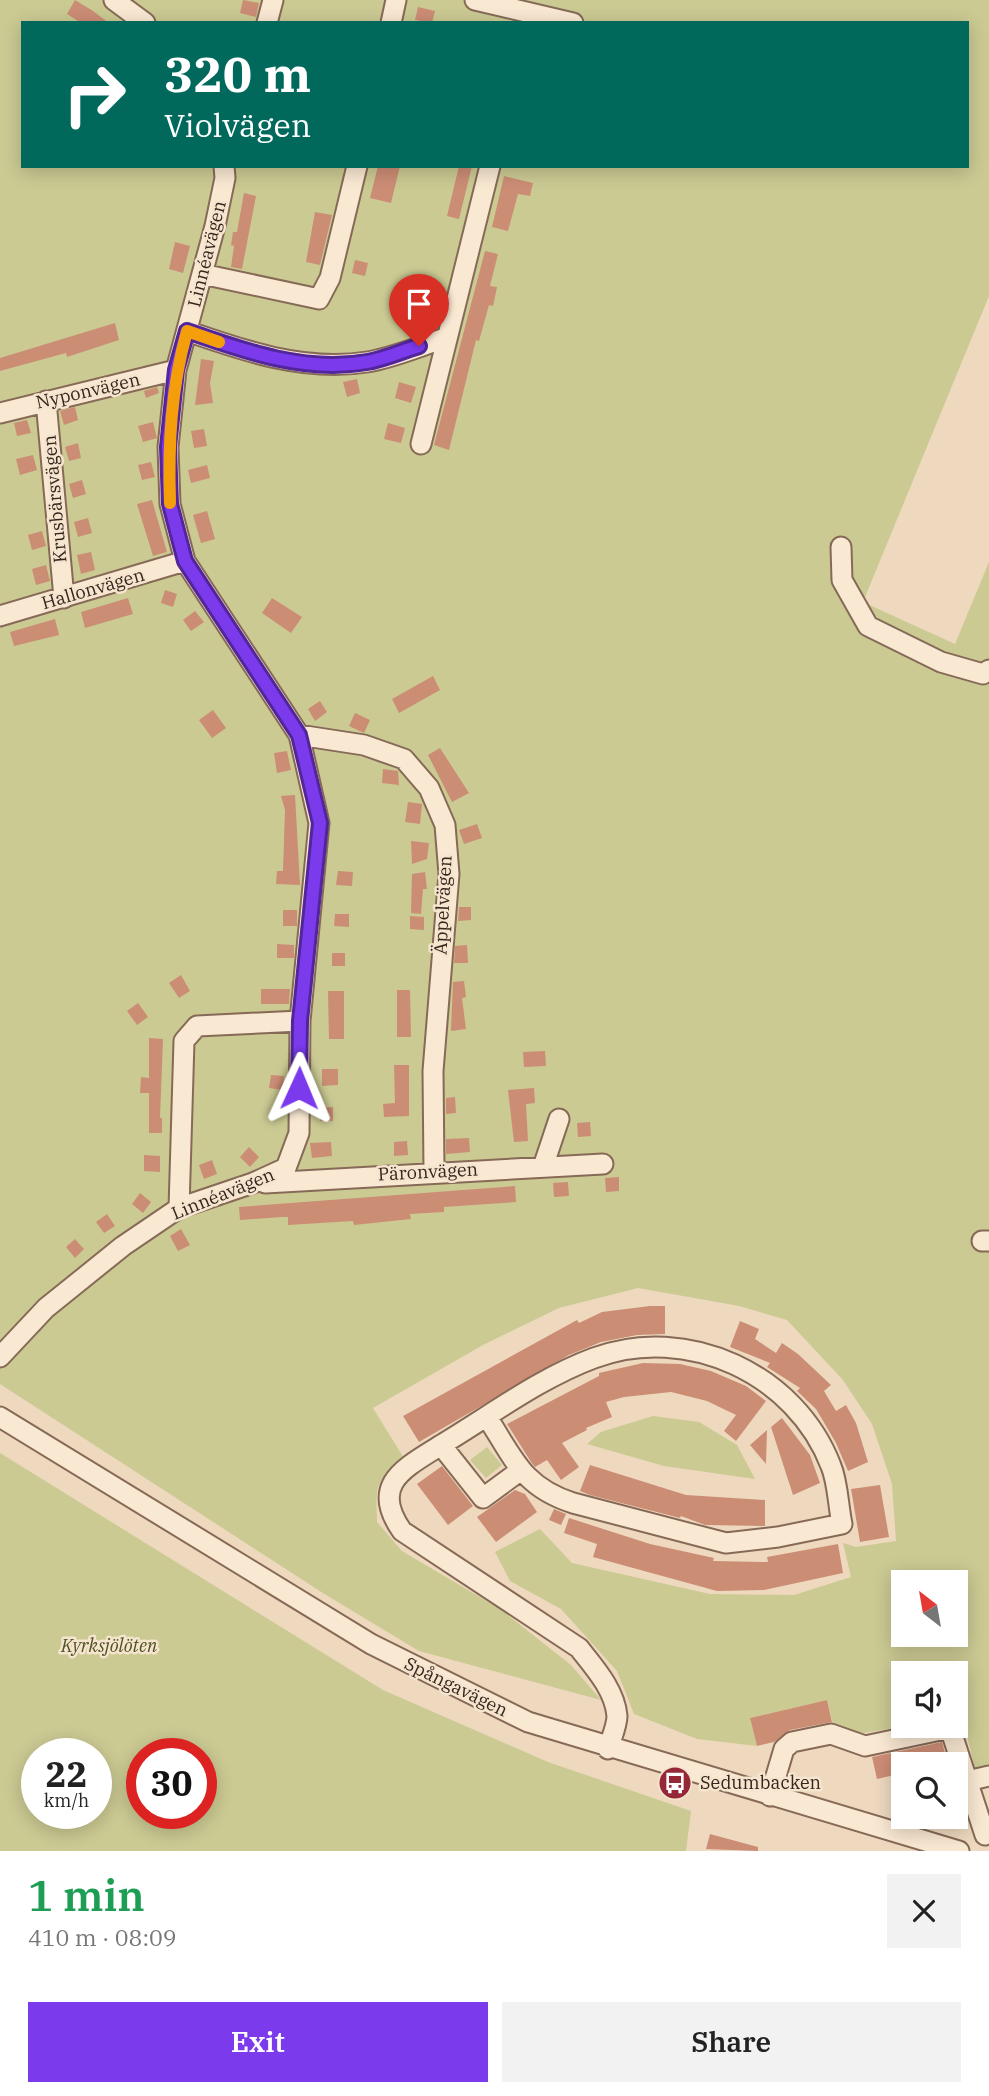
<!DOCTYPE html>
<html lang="en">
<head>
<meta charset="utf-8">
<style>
  body { margin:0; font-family:"IBM Plex Serif",serif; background:#f2f2f2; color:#222; height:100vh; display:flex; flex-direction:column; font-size:26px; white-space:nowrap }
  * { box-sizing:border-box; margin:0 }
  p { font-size:23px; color:#767676 }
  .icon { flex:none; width:38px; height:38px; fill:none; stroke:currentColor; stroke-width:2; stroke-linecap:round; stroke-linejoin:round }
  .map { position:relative; height:1851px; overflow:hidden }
  .panel { display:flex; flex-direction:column; background:#fff; flex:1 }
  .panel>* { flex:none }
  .hud { position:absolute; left:21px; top:21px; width:948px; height:147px; border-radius:0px; box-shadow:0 4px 18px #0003; background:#00695c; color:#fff; overflow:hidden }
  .needle { width:46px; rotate:329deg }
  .fabs { position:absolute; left:891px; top:1570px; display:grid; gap:14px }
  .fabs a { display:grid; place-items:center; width:77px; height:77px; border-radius:0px; background:#fff; box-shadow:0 4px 18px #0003; font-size:35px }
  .speed { position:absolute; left:21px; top:1738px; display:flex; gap:14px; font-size:35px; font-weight:700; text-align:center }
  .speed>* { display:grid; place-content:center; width:91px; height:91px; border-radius:50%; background:#fff; box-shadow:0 4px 18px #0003; line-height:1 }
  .speed small { font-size:18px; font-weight:400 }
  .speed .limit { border:10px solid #d22; background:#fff; color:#111 }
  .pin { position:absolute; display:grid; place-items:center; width:60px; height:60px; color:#fff; margin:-72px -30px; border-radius:50% 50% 50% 0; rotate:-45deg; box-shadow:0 0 7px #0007 }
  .pin .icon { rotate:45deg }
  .me { position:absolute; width:77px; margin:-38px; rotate:1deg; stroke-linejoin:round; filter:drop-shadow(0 0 5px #0008) }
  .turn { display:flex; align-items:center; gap:24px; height:147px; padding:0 28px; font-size:32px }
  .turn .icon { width:91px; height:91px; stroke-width:2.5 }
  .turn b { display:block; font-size:49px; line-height:60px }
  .round { display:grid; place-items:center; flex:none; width:74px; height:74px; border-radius:0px; background:#f2f2f2 }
  .headline { display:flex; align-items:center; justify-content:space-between; height:119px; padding:0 28px }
  h1 { font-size:42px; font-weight:600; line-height:52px; color:#1e9e55 }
  .cta { display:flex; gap:14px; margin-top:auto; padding:14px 28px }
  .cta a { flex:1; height:80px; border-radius:0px; background:#7c3aed; color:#fff; font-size:28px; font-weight:600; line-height:80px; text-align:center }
  .cta a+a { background:#f2f2f2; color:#222 }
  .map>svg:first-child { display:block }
  .green { fill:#cbca93; fill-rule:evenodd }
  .building { fill:#cc8d75 }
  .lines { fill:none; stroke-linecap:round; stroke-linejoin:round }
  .minor-casing { stroke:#866a57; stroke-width:23 }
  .minor { stroke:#f9e8d2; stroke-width:19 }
  .route-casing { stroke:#51269a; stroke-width:18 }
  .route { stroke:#7c3aed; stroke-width:12 }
  .slow { stroke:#f59e0b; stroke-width:12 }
  .labels { text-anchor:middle; stroke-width:5; stroke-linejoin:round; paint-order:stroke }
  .street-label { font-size:18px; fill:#36251c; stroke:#f5e5cf }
  .park-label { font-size:18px; font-style:italic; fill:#4d5223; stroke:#f5e5cf }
  .poi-label { font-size:18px; fill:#36251c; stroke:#f5e5cf; text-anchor:start }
</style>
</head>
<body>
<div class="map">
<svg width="989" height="1851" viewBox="0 0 989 1851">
  <rect width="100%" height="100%" fill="#eed9bf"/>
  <!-- green -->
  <path class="green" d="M0 0H989V296L863 602 955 644 989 562V1781L979 1783 962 1717H956V1673H903V1726H907L864 1733 834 1728 827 1700 750 1718 757 1746 697 1739 634 1714 617 1671 561 1609 510 1581 495 1552 540 1529 572 1563 710 1594 794 1595 851 1577 843 1543 856 1547 896 1541 892 1484 872 1424 843 1380 787 1320 739 1306 638 1288 559 1308 483 1345 373 1408 405 1460C374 1481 376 1485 377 1522L402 1551 500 1609 571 1665 601 1700 419 1651 326 1595 0 1384ZM23 23H968V166H23ZM903 1582H956V1634H903Z
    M653 1416 699 1422 737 1445 755 1479 664 1466 587 1444 601 1432Z
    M487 1447 502 1465 486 1478 470 1460Z
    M0 1453 383 1690 548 1762 691 1811 686 1851H0ZM37 1754H96V1813H37ZM142 1754H201V1813H142Z"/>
  <!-- building -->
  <path class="building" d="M75 0 93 11 109 23H81L67 14Z
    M243 0 259 3 256 17 240 13Z
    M418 7 435 11 432 23 415 20Z
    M378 166H400L391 203 370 198Z
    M459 166H472L459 219 447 216Z
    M504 176 533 183 530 196 518 194 508 231 492 227Z
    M244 193 256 196 242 269 231 267 234 246 231 245 233 232H237Z
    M315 212 332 215 320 265 306 262Z
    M175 242 190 246 183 273 169 269Z
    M485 251 498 254 490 286 497 287 493 306 489 305 479 341 476 340 449 450 434 445Z
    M355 260 368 263 365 276 352 273Z
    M115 323 119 340 67 357 66 353 0 371V358Z
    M201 359 214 361 210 383 213 403 195 405Z
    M357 379 360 393 347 397 343 382Z
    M399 382 416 387 411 403 395 398Z
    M157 387 159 393 146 398 144 391Z
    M75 407 78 420 64 425 60 411Z
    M27 420 31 433 17 436 14 423Z
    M153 422 157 438 143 442 138 426Z
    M388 423 405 428 401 443 384 439Z
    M204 429 207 446 194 448 191 431Z
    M78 443 81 458 69 461 65 447Z
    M33 455 37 470 20 475 16 459Z
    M151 462 155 477 142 480 138 465Z
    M207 465 210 478 191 483 188 470Z
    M82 480 86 494 73 498 69 484Z
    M152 500 167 552 153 556 137 504Z
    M207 511 215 539 201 543 193 515Z
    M88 518 92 533 78 537 74 522Z
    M42 531 46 546 32 550 28 535Z
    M91 552 95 570 81 574 77 555Z
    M46 565 50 581 36 585 32 569Z
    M165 590 177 594 173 607 161 603Z
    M128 598 133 614 85 628 81 612Z
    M272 598 302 617 291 633 262 613Z
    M195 611 204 622 191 631 183 620Z
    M55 619 59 635 14 646 10 632Z
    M433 676 440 690 399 713 392 699Z
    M320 701 327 712 315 721 308 709Z
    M213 710 226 728 212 738 199 720Z
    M355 713 370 720 364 733 349 726Z
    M440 748 469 793 452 802 428 755Z
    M287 751 291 770 277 773 274 753Z
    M383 769 398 771 399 785 382 783Z
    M295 795 300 885 276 884 277 871H283L285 810 281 796Z
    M408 802 422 804 420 824 405 822Z
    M477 824 482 838 464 844 459 830Z
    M411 841 429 843 427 859 412 864Z
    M338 871 353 872 352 886 336 885Z
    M425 872 427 889H423L421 914 411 913 412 874Z
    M459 907H471V920L458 921Z
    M283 910H297V926H283Z
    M335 914H349V927L334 926Z
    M410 916 424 917V930L410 929Z
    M277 944 294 945V958H277Z
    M467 945 468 963H454L455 946Z
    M332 953H345V966H332Z
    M181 975 190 991 179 998 169 983Z
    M464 981 466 997 462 998 466 1029 451 1031 453 982Z
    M261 989H290L289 1004H261Z
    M397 990H410L411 1037H397Z
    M328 991H344V1039H329Z
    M138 1003 148 1017 137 1025 127 1011Z
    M149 1038 163 1039 160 1118H162V1133H149V1093H140L141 1077 149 1078Z
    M545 1051 546 1066 524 1067 523 1052Z
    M394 1065H409V1116L384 1117 383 1104 395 1103Z
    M322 1069H338V1085L322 1086Z
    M271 1075 284 1076 283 1090 269 1088Z
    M534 1088 535 1103 526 1104 528 1141 514 1142 508 1090Z
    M455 1097 456 1113 446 1114V1098Z
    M333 1107V1121H320L319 1108Z
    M590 1122 591 1136 578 1137 577 1123Z
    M469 1138 470 1152 446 1154V1139Z
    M407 1141 408 1155 394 1156V1142Z
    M331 1142 332 1156 312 1158 310 1143Z
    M249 1147 259 1157 250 1167 240 1157Z
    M144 1155 160 1156V1172L144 1171Z
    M212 1160 217 1174 204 1179 199 1165Z
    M619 1177V1191L606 1192 605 1178Z
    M568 1182 569 1196 554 1197 553 1183Z
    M515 1186 516 1202 444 1207V1212L410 1214 411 1219 354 1225 353 1221 288 1225V1217H282L240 1220 239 1207Z
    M140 1193 151 1202 143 1213 132 1204Z
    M107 1214 115 1226 104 1233 96 1222Z
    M181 1229 190 1245 178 1251 170 1236Z
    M75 1239 84 1249 75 1258 66 1247Z
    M650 1306H665V1334L637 1335 601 1342 569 1355 419 1442 403 1416 577 1320 579 1323 602 1312Z
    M740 1321 759 1329 755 1339 776 1353 782 1343 798 1354 831 1385 824 1391 836 1411 846 1405 856 1423 868 1462 848 1471 836 1443 816 1409 797 1391 800 1388 767 1367 770 1363 730 1347Z
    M643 1363 680 1364 711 1371 746 1386 766 1401 736 1441 724 1431 736 1415 707 1401 671 1392 624 1397 606 1402 612 1417 586 1428 587 1430 562 1443 579 1467 561 1480 547 1460 535 1467 531 1462 507 1424 599 1376V1373Z
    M782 1418 810 1455 820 1483 793 1495 771 1427Z
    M767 1430 766 1464 750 1445Z
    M590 1465 686 1495 765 1500V1526L705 1525 681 1516 680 1518 590 1495 580 1491Z
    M442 1466 473 1506 448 1525 417 1484Z
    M880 1485 889 1537 860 1542 851 1489Z
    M515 1490 525 1494 537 1512 496 1542 477 1517Z
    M554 1509 566 1514 561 1525 549 1520Z
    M569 1518 650 1544 714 1558 713 1561 768 1562 767 1557 838 1544 843 1573 764 1590 717 1591 593 1557 597 1544 564 1533Z
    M827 1700 832 1722 790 1730 774 1742 757 1746 750 1718Z
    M942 1742 948 1764H903V1773L877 1779 872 1757Z
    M710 1834 758 1847V1851L706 1849Z"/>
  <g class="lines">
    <defs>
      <path id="minor" d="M114 0 145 23
        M475 0 573 23
        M267 23 273 0
        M391 23 396 0
        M202 274 319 299 330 278 357 166
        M187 331C244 351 305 372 367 362 393 358 420 346 445 338
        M46 401 64 598
        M0 413 176 370
        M421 444 490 166
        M841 547 842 580 868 626 941 662 983 674 989 670
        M0 616 185 561
        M299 735 364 745 404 759 429 788 445 825 449 874 433 1071 434 1171
        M543 1167 559 1119
        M265 1183 603 1164
        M179 1208 184 1041 197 1026 300 1021
        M982 1241H989
        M0 1357 46 1308 123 1246 179 1208 253 1183 286 1168 299 1133 300 1021 319 823 299 735 185 561 170 504 168 447 176 370 215 226 225 178 224 166
        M0 1417 371 1644 528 1722 959 1851
        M487 1417C514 1459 523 1487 573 1503L726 1543 778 1537 842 1524C838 1505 838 1483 831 1466 796 1374 687 1323 594 1358 540 1378 491 1415 441 1445L483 1498 521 1470
        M441 1445C405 1468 369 1484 402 1531L579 1648C594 1667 615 1690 617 1716 617 1726 611 1739 608 1749
        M967 1781 989 1776
        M770 1796 784 1749 792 1742 831 1734 865 1746 950 1728 985 1835"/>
    </defs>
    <!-- minor casing -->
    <use href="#minor" class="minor-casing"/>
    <!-- minor -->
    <use href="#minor" class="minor"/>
  </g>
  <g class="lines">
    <defs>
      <path id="route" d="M299 1088 300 1021 320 823 299 735 185 561 170 504 168 447 176 370 187 331C244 351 305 373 367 362 385 359 402 351 419 346"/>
    </defs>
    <!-- route casing -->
    <use href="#route" class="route-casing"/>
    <!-- route -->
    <use href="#route" class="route"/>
    <!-- slow -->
    <path class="slow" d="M170 503C168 444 171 388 187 331L219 342"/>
  </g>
  <!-- icons -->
  <defs>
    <symbol id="bus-disc" viewBox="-11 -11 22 22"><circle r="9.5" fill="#952737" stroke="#f5e5cf"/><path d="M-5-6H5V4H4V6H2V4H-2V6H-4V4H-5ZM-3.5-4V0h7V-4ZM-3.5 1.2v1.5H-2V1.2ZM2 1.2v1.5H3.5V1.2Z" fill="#fff"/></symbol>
  </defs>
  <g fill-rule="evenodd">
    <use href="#bus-disc" x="656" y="1764" width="38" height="38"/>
  </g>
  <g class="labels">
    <!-- street labels -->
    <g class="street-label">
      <text transform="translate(207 254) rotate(-76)" y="6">Linnéavägen</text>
      <text transform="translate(88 391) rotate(-13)" y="6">Nyponvägen</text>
      <text transform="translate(55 499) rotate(-95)" y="6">Krusbärsvägen</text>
      <text transform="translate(93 589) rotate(-16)" y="6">Hallonvägen</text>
      <text transform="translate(443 905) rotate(-87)" y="6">Äppelvägen</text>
      <text transform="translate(428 1172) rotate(-3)" y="6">Päronvägen</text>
      <text transform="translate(223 1194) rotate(-22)" y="6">Linnéavägen</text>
      <text transform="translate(456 1687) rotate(26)" y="6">Spångavägen</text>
    </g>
    <!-- park labels -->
    <g class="park-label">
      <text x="109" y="1652">Kyrksjölöten</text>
    </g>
    <!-- poi labels -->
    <g class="poi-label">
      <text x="700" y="1789">Sedumbacken</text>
    </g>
  </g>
</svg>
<div class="fabs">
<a><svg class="needle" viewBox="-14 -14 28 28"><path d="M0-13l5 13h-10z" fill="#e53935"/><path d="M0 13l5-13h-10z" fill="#767676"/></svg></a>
<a><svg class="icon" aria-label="sound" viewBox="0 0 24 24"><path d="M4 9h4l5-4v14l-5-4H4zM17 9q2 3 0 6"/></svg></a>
<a><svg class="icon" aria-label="search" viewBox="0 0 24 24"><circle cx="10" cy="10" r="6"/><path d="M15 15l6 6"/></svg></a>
</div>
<div class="speed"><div>22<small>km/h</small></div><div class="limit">30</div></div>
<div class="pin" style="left:419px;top:346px;background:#d93025"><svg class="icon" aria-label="arrive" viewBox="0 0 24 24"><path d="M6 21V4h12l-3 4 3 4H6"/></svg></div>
<svg class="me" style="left:299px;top:1088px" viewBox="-20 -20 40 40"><path d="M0-17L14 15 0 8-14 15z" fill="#7c3aed" stroke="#fff" stroke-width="4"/></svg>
<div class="hud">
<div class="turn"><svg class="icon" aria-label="right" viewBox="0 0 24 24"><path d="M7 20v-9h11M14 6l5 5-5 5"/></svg><div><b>320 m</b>Violvägen</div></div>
</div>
</div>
<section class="panel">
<div class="headline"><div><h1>1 min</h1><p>410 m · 08:09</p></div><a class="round"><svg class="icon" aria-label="close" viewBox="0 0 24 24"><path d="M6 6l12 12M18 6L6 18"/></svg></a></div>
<div class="cta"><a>Exit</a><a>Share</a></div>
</section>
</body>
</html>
